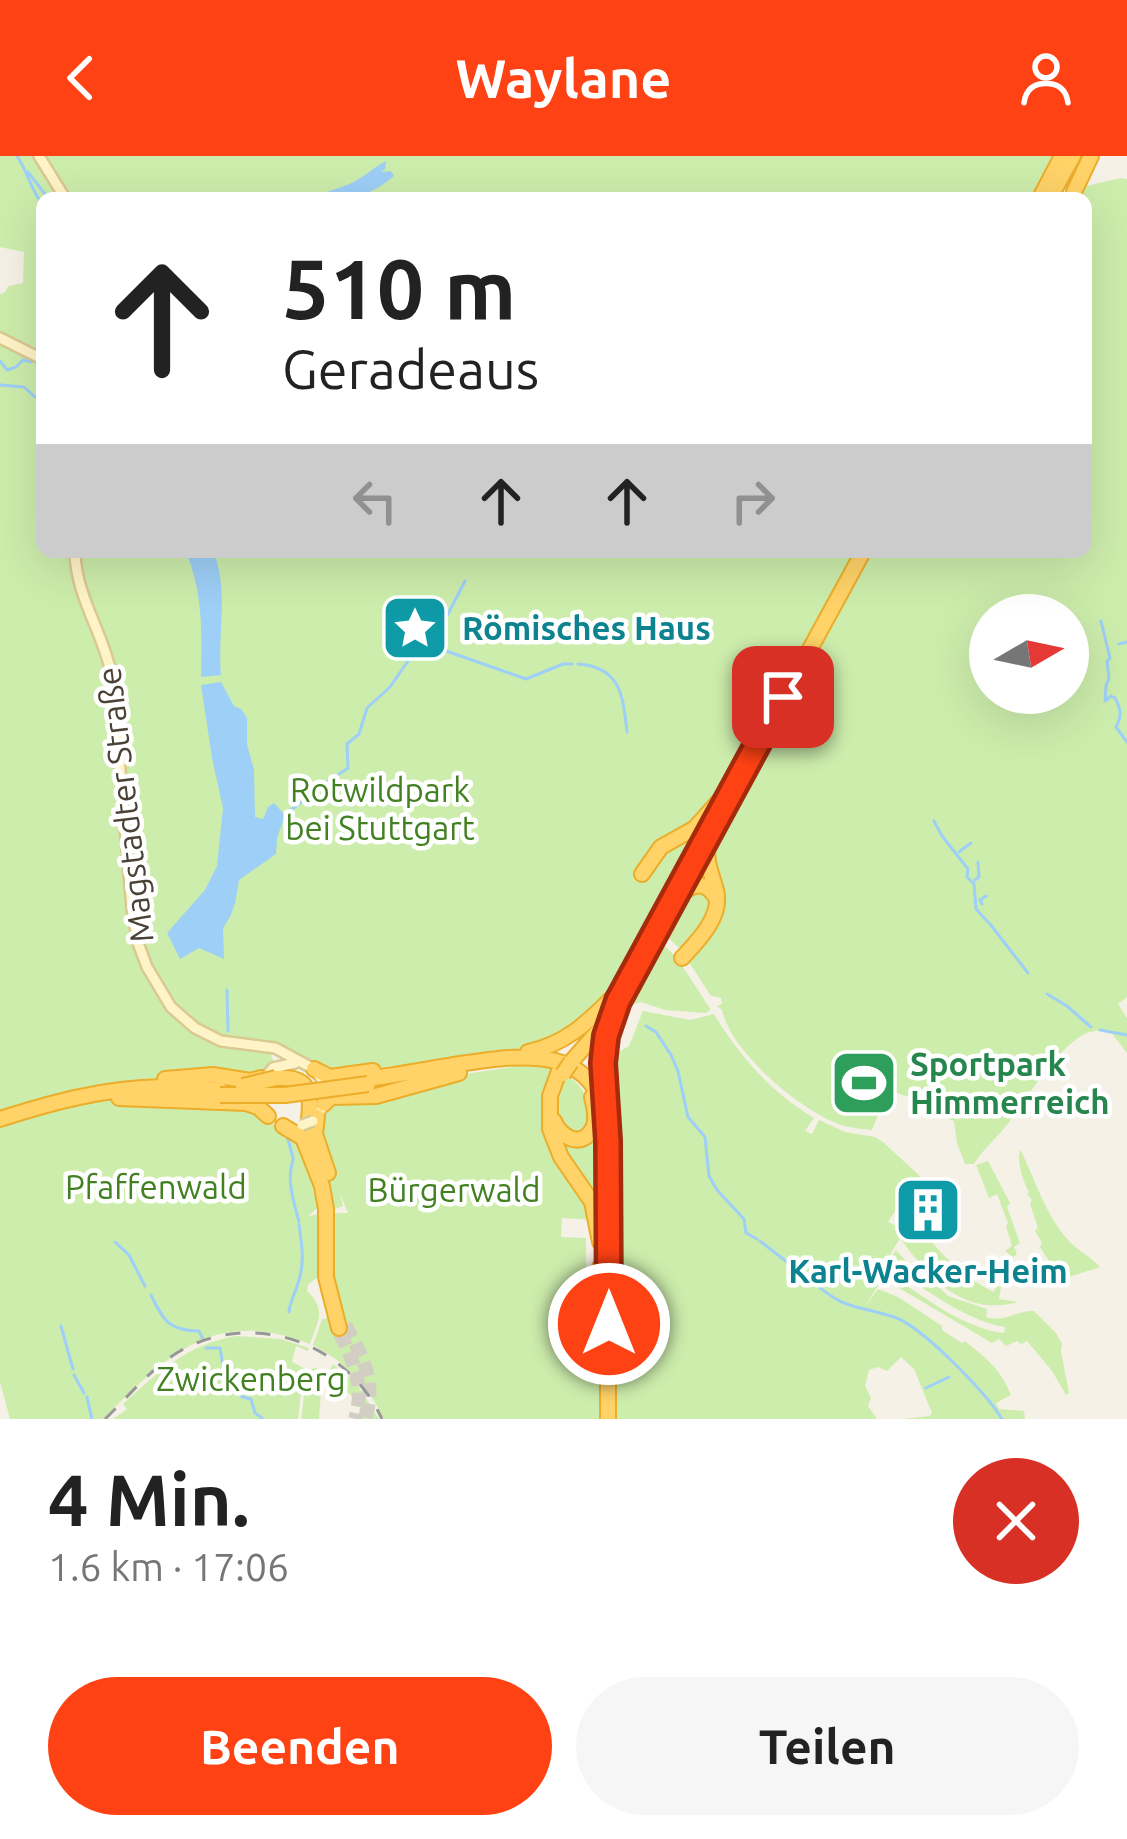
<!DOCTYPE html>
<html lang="de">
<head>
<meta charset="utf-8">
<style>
  body { margin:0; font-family:Ubuntu,sans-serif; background:#f6f6f6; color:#222; height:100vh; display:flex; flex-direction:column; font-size:45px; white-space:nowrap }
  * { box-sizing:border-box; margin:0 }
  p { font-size:39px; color:#767676 }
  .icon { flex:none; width:66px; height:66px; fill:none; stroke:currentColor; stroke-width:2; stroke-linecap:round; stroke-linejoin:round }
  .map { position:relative; height:1263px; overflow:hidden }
  .side { display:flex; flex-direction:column; background:#fff; flex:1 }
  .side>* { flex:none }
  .banner { position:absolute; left:36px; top:36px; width:1056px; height:366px; border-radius:18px; box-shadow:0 12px 48px #0002; background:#fff; color:#222; overflow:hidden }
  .needle { width:78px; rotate:81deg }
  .fabs { position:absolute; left:969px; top:438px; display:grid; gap:24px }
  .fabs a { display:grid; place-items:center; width:120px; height:120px; border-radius:50%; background:#fff; box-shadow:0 12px 48px #0002; font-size:60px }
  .pin { position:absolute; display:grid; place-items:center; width:102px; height:102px; color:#fff; margin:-51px; border-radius:24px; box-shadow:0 6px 18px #0006 }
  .me { position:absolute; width:132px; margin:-66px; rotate:0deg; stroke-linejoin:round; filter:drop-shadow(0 0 9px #0008) }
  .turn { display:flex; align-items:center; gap:42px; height:252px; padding:0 48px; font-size:54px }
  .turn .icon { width:156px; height:156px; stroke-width:2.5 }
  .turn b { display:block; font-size:84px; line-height:102px }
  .lanes { display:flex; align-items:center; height:114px; padding:0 48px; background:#0003; justify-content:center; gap:60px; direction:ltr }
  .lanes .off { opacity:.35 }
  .round { display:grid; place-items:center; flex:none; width:126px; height:126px; border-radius:63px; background:#f6f6f6 }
  .head { display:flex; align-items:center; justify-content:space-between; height:204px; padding:0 48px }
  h1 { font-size:72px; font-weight:700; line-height:90px }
  .cta { display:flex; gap:24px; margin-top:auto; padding:24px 48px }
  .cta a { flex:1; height:138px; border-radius:72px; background:#ff4214; color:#fff; font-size:48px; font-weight:700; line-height:138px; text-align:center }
  .cta a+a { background:#f6f6f6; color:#222 }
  header { display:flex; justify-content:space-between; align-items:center; height:156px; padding:0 48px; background:#ff4214; color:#fff; font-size:54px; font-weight:700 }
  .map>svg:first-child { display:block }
  .green { fill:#cdedac; fill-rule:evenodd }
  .water { fill:#9ecff7 }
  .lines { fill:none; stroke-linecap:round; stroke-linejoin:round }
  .stream { stroke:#9ecff7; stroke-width:3 }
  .highway-tunnel { stroke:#d3cec3; stroke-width:14; stroke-dasharray:14 7; stroke-linecap:butt }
  .secondary-casing { stroke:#d9c992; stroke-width:14 }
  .highway-casing { stroke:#ecad2a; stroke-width:18 }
  .secondary { stroke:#fff4c7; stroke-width:9 }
  .highway { stroke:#ffd368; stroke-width:14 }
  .rail { stroke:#979797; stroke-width:3; stroke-dasharray:15 15; stroke-linecap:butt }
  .secondary-bridge-casing { stroke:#d9c992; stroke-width:14; stroke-linecap:butt }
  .highway-bridge-casing { stroke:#ecad2a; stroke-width:18; stroke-linecap:butt }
  .secondary-bridge { stroke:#fff4c7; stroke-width:9 }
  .highway-bridge { stroke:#ffd368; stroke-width:14 }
  .route-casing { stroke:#a62b0d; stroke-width:30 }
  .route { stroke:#ff4214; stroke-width:21 }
  .labels { text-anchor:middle; stroke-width:9; stroke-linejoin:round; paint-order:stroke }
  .culture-label { font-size:33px; font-weight:bold; fill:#0d838f; stroke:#fff; text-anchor:start }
  .park-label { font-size:33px; fill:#428122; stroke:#fff }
  .street-label { font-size:33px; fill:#494235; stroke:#fff }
  .leisure-label { font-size:33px; font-weight:bold; fill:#27864d; stroke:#fff; text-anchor:start }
</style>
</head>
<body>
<header><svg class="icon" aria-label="back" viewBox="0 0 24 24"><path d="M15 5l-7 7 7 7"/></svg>Waylane<svg class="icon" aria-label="person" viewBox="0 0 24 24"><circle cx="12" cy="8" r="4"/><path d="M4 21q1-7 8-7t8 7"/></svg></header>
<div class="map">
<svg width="1127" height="1263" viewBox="0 0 1127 1263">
  <rect width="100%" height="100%" fill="#f5f1e7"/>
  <!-- green -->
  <path class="green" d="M0 0H37L61 42H42V201L24 191 22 188 0 180V138L4 137 9 130 23 127 24 96 0 91Z
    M41 0H1075L1052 42H67Z
    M1121 22 1127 23V841L1118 848 1127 862V897L1110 875C1104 875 1096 874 1090 876 1061 884 1025 946 1006 970 995 984 983 993 974 1008H965L957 987 954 965 928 956 919 944 893 936 894 919 872 974C863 973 853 972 844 970 803 957 731 897 722 854L717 850 722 848 721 842 711 840 687 803 685 791H678L660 774 663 757 654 758 615 830 597 855 539 891 450 906 390 910 332 918 269 894 274 906 258 922 265 964 300 982 324 1055 316 1053 308 1060 324 1057 321 1118 308 1129 307 1135C327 1154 318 1165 310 1188 213 1150 167 1200 103 1263H10L0 1226V184L42 207V396H1086V42H1069L1086 30ZM990 459H1068V537H990Z
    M658 782 679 805 711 854 706 857 665 854 641 846 630 849 613 887 616 894 610 896V901L629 890 643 855 690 864 714 858C740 901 771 936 814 962L805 975 812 978 819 964 845 976 875 981 883 986 936 1035 932 1039 909 1034 888 1066 900 1072 916 1061 927 1068 925 1073 934 1083 932 1086C948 1106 970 1125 994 1136L996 1129 1001 1131 999 1143 1018 1146C963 1161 930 1123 900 1082L875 1124 879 1128 865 1151 878 1133 898 1141 942 1170V1174L962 1187 965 1185C987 1203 1000 1212 1011 1239L996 1247 999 1253 1024 1255 1025 1263H902L930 1260 932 1257 914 1213 901 1201 887 1215 878 1211 869 1214 865 1230 871 1242 868 1250 877 1263H610L606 910 612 868Z
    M531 908 557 913 546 962 596 1064 562 1062 561 1081 586 1082V1121H597L596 1140 564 1154 556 1152 555 1156 575 1154V1157L559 1161V1179H568V1173H575L576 1168 592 1169V1152L600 1153 603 1168 604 1263H384C368 1230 345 1206 313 1189L322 1163H326L328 1156 344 1169 347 1167 333 1125V1057H348L340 1038 343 1050 333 1054 329 1018 316 977 327 947 452 920Z
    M566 918C587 933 590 946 591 971L573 982 556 964V945Z
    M551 953 571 985 599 962 600 1069 567 1006 551 960Z
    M1020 993C1035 1022 1044 1058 1070 1086 1079 1095 1091 1101 1100 1111L1060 1124 1047 1111 1050 1107 1040 1091 1042 1087 1035 1075 1038 1072 1030 1048 1032 1044 1027 1038 1029 1036C1022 1023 1017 1007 1020 993Z
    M988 1005 1010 1047 1007 1051 1020 1087 1014 1091 1017 1098 1013 1101 1005 1095 1012 1090 1006 1070 1008 1067 997 1038 989 1042 976 1009Z
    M896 1094 921 1122 926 1119 948 1140 987 1153 986 1161C1007 1167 1016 1154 1034 1155L1056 1177 1062 1188 1061 1196 1069 1237 1066 1239 1052 1215 1027 1185 1021 1188 1017 1185 1006 1190 999 1183 992 1187 884 1123 887 1117C923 1139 961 1172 1004 1177L1005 1171C963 1164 926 1132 890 1112L891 1108 888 1105Z
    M236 1180 281 1183 309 1192 308 1195 296 1190 292 1206 304 1212 298 1263H113L127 1253 123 1248C158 1216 188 1188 236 1180Z
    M333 1208 357 1228 379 1263H357L361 1248 333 1224 322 1223 319 1263H301L307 1217 314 1212 330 1214Z"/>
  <!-- water -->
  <path class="water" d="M386 5 385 13 381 16 391 15 394 20C365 44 351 42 316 42 329 33 344 32 357 24 368 18 374 11 386 5Z
    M186 396H214C229 437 217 478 221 519L201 521C202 477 203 437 186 396Z
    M221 526 234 550 241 553 247 562V588L254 614 255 661 263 663 268 651 274 647 285 659 277 682 276 698 239 724C236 743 235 756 223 772L224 803 199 792 180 803 167 777 205 734 217 710 223 652 212 602 201 529Z"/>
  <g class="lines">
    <!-- stream -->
    <path class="stream" d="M17 0C28 16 30 33 42 47
      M28 16 48 42
      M0 205 7 214 16 211 23 204 31 206 36 202
      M0 229 24 231 35 241
      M37 243 42 251
      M1101 465 1110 502 1107 505 1109 522 1106 530 1105 545 1111 540 1115 542C1121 553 1122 560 1116 571L1127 586
      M433 487 465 425
      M1119 488 1127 486
      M432 490 526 523 563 508H572
      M578 508C621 511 623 540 627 576
      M326 627 348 612 347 588 359 578 367 552 390 531 410 502 425 498 428 493
      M284 659 323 630
      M934 665 942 680 968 713 967 721 974 728 976 753 988 766
      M959 696 971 687
      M975 724 979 721 978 706
      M982 748 980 744 986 740
      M990 768 1028 817
      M227 834 228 875
      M1047 838 1067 850 1091 871
      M646 870 656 876 671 899 678 915 688 961 705 981 709 1020 717 1034 744 1063 746 1077 757 1083
      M1100 874 1127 879
      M287 979 293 1002
      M293 1004C286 1024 294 1046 299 1066
      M760 1085 796 1113
      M115 1086 129 1099 145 1130
      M811 1124C845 1155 854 1148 894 1161 923 1171 986 1237 1002 1263
      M151 1139C163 1164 169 1175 199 1175
      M289 1156C290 1145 295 1138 298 1127 305 1108 302 1089 299 1069
      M61 1170 73 1213
      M200 1177 203 1183
      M206 1192H220L225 1221 235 1225 242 1241 251 1243 255 1257 262 1262
      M74 1219 84 1237
      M926 1232 949 1221
      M87 1241 92 1263"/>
    <!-- highway-tunnel -->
    <path class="highway-tunnel" d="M345 1169C363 1201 377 1226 365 1263
      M340 1177C354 1207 365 1230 355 1263"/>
    <defs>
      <path id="secondary" d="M39 0 65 42
        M0 182 42 203
        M75 396C76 442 104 477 112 521L132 753 138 787 147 811 171 851 195 872 221 885 275 892 314 913 323 925 325 939 323 951 313 965
        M264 923 273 912 295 907"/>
      <path id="highway" d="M1074 36 1091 0
        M1040 42 1062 0
        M1050 42 1073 0
        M642 718 661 691 695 672 719 645
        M676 742C690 729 705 722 716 742
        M682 802C698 785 723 760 716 734 711 716 705 705 708 686
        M528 896C565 888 586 868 612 842
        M571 906 599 874 618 845 863 396
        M314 913 330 921 373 915
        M559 915 550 940V973L561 1001 592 1046 600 1086
        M276 922C314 919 312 943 308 971
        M165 923 213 919 250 925 261 922
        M367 923C398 919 429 913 460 908 524 898 599 887 608 975V1263
        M119 942 246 947 258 951 268 960
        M605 946 603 907 610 867
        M324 948 331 941 376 940 459 917
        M317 961 315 978 328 1017
        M0 963C53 946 105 932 162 931 181 930 201 933 220 934
        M554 965C560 981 582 994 593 972 598 963 594 951 592 941
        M283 970 303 982 322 1030 326 1053V1121L339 1172
        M600 1111 599 1150H604"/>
    </defs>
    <!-- secondary casing -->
    <use href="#secondary" class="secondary-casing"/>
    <!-- highway casing -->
    <use href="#highway" class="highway-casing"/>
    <!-- secondary -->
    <use href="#secondary" class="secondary"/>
    <!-- highway -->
    <use href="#highway" class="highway"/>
    <!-- rail -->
    <path class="rail" d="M105 1263C129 1240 151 1212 180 1195 255 1153 347 1187 382 1263"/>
    <defs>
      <path id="secondary-bridge" d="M302 969 313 965"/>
      <path id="highway-bridge" d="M563 918 571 906
        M243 930 276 922
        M220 939H285L368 928"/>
    </defs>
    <!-- secondary-bridge casing -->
    <use href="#secondary-bridge" class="secondary-bridge-casing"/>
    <!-- highway-bridge casing -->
    <use href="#highway-bridge" class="highway-bridge-casing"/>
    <!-- secondary-bridge -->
    <use href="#secondary-bridge" class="secondary-bridge"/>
    <!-- highway-bridge -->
    <use href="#highway-bridge" class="highway-bridge"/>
  </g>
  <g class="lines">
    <defs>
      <path id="route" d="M609 1168 608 985 603 907 606 880 618 845 783 541"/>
    </defs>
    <!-- route casing -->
    <use href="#route" class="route-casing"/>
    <!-- route -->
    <use href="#route" class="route"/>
  </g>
  <!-- icons -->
  <defs>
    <symbol id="sight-square" viewBox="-11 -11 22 22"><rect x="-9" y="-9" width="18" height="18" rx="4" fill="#0f9aa8" stroke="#fff"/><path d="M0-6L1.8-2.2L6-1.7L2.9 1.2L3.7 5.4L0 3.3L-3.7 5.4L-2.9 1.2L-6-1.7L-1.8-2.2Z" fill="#fff"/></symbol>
    <symbol id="stadium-square" viewBox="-11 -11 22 22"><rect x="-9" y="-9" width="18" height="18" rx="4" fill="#2e9e5b" stroke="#fff"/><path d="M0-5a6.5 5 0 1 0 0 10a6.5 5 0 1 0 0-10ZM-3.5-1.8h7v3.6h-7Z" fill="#fff"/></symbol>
    <symbol id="building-square" viewBox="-11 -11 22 22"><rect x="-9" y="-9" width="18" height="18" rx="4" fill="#0f9aa8" stroke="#fff"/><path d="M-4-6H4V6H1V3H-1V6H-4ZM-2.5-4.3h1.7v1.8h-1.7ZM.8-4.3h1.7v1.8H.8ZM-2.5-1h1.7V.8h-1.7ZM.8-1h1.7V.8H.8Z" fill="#fff"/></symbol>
  </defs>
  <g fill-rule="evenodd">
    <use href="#sight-square" x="377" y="434" width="76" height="76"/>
    <use href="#stadium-square" x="826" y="889" width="76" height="76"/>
    <use href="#building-square" x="890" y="1016" width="76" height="76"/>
  </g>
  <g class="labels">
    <!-- culture labels -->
    <g class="culture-label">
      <text x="462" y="484">Römisches Haus</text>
      <text x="928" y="1127" text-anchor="middle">Karl-Wacker-Heim</text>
    </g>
    <!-- park labels -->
    <g class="park-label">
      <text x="380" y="646">Rotwildpark<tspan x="380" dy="38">bei Stuttgart</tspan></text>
      <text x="156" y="1043">Pfaffenwald</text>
      <text x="454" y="1046">Bürgerwald</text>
      <text x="251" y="1235">Zwickenberg</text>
    </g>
    <!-- street labels -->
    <g class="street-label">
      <text transform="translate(125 649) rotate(-97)" y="12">Magstadter Straße</text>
    </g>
    <!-- leisure labels -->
    <g class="leisure-label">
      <text x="910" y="920">Sportpark<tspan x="910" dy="38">Himmerreich</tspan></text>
    </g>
  </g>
</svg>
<div class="fabs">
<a><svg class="needle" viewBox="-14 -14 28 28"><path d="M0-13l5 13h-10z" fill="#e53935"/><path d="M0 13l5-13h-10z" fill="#767676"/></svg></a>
</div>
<div class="pin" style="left:783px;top:541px;background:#d93025"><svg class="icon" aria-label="arrive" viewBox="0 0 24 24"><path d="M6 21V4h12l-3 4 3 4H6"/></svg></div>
<svg class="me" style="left:609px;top:1168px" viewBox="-20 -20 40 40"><circle r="17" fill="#ff4214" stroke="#fff" stroke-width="3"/><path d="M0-11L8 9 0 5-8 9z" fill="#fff"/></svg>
<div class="banner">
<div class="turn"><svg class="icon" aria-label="ahead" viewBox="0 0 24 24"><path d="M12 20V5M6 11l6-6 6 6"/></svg><div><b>510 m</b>Geradeaus</div></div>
<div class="lanes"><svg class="icon off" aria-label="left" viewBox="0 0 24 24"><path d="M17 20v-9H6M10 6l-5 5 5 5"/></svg><svg class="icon" aria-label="ahead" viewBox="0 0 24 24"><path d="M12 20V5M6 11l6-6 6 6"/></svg><svg class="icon" aria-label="ahead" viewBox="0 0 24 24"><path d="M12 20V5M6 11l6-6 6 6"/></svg><svg class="icon off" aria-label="right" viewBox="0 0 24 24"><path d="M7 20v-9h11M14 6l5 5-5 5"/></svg></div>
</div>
</div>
<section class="side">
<div class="head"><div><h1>4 Min.</h1><p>1.6 km · 17:06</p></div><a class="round" style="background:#d93025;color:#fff"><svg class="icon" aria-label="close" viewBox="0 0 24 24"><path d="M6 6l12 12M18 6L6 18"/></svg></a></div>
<div class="cta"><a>Beenden</a><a>Teilen</a></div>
</section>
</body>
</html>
